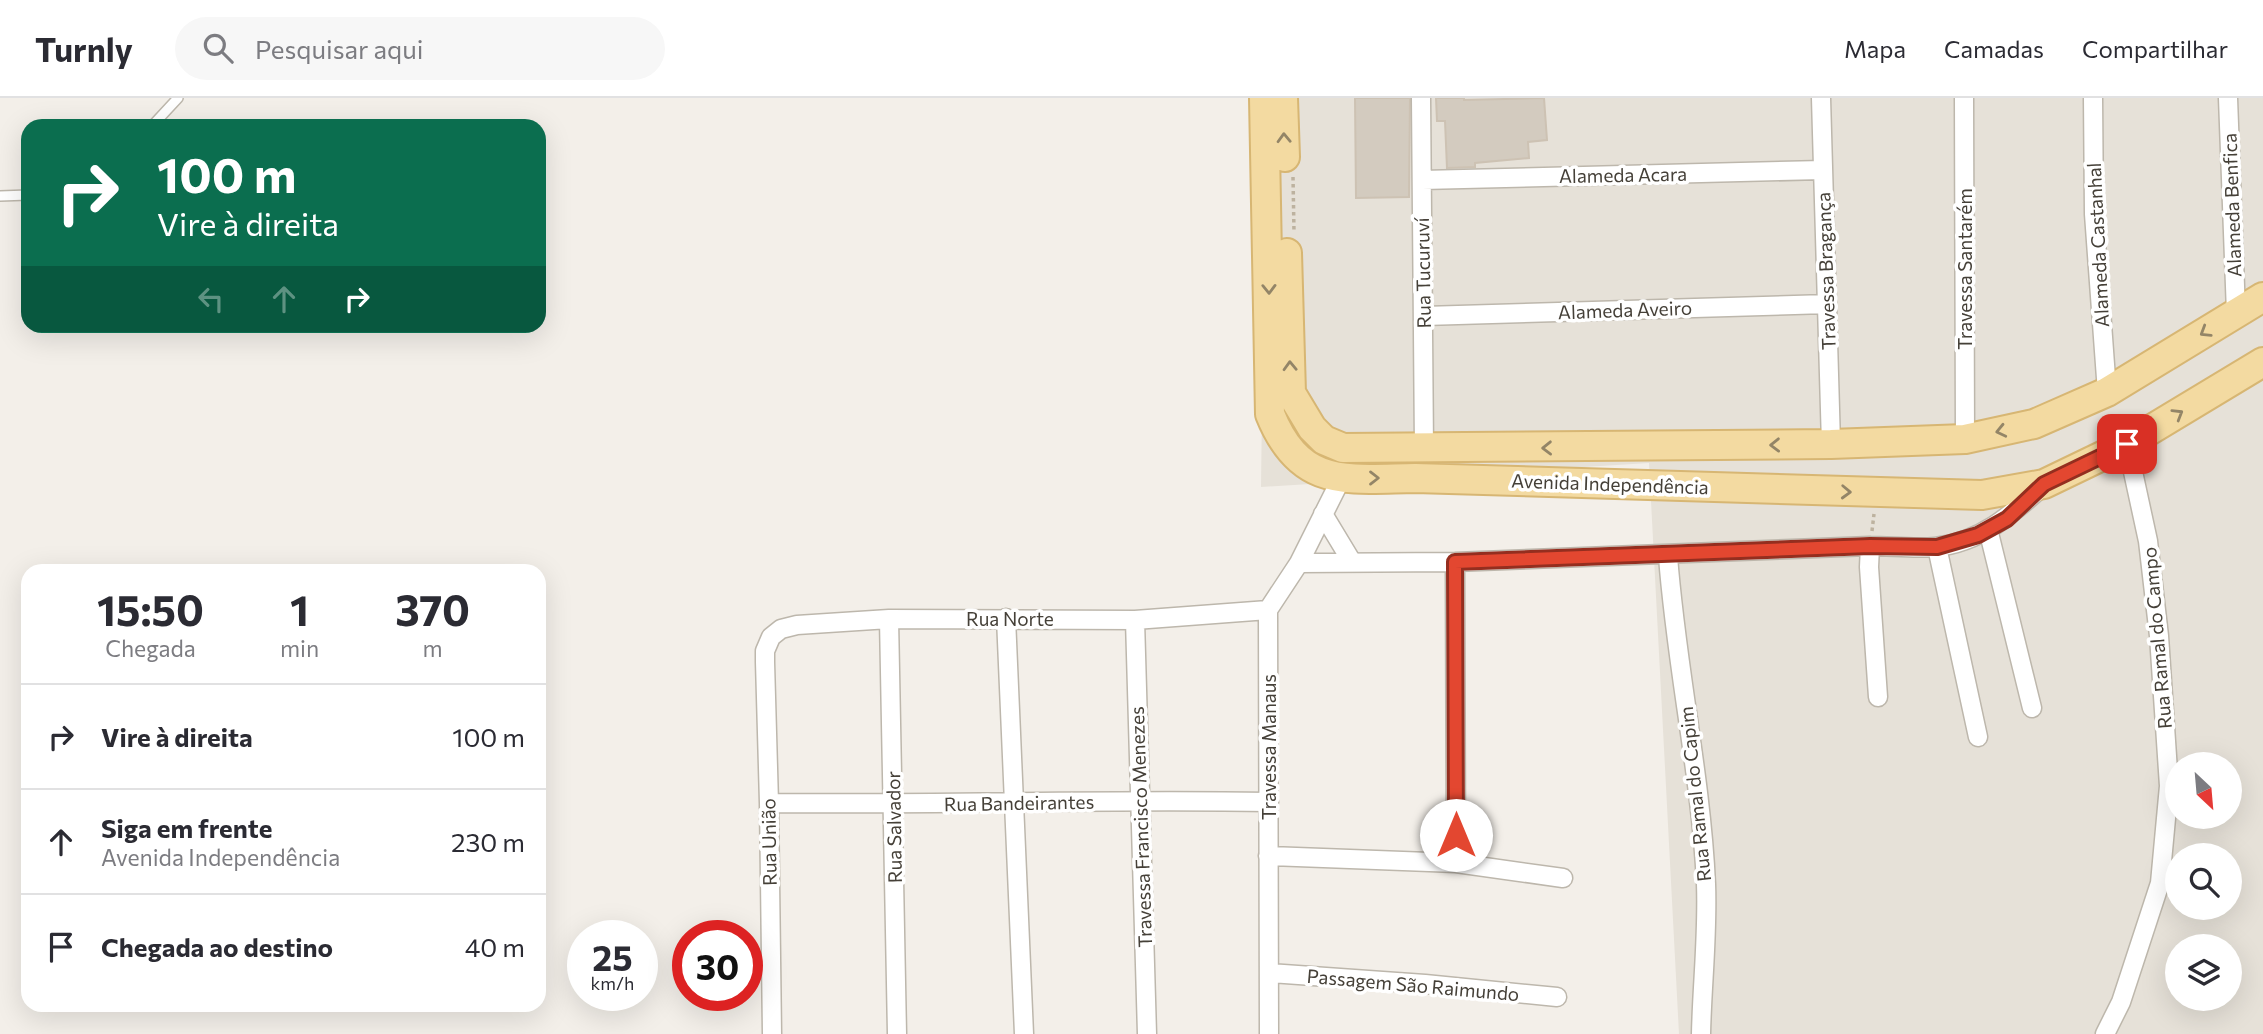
<!DOCTYPE html>
<html lang="pt">
<head>
<meta charset="utf-8">
<style>
  body { margin:0; font-family:Commissioner,sans-serif; background:#f7f7f7; color:#2b2b33; height:100vh; display:flex; flex-direction:column; font-size:26px; white-space:nowrap }
  * { box-sizing:border-box; margin:0 }
  p { font-size:23px; color:#7c7c81 }
  .icon { flex:none; width:38px; height:38px; fill:none; stroke:currentColor; stroke-width:2; stroke-linecap:round; stroke-linejoin:round }
  .map { position:relative; flex:1; overflow:hidden }
  .sheet { position:absolute; left:21px; top:466px; width:525px; height:448px; display:flex; flex-direction:column; background:#fff; border-radius:21px; box-shadow:0 7px 28px #0002 }
  .sheet>* { flex:none }
  .hud { position:absolute; left:21px; top:21px; width:525px; height:214px; border-radius:21px; box-shadow:0 7px 28px #0002; background:#0b6e4f; color:#fff; overflow:hidden }
  .needle { width:46px; rotate:154deg }
  .tools { position:absolute; left:2165px; top:654px; display:grid; gap:14px }
  .tools a { display:grid; place-items:center; width:77px; height:77px; border-radius:50%; background:#fff; box-shadow:0 7px 28px #0002; font-size:35px }
  .speed { position:absolute; left:567px; top:822px; display:flex; gap:14px; font-size:35px; font-weight:700; text-align:center }
  .speed>* { display:grid; place-content:center; width:91px; height:91px; border-radius:50%; background:#fff; box-shadow:0 7px 28px #0002; line-height:1 }
  .speed small { font-size:18px; font-weight:400 }
  .speed .limit { border:10px solid #d22; background:#fff; color:#111 }
  .pin { position:absolute; display:grid; place-items:center; width:60px; height:60px; color:#fff; margin:-30px; border-radius:14px; box-shadow:0 4px 10px #0006 }
  .me { position:absolute; width:77px; margin:-38px; rotate:0deg; stroke-linejoin:round; filter:drop-shadow(0 0 5px #0008) }
  .turn { display:flex; align-items:center; gap:24px; height:147px; padding:0 21px; font-size:32px }
  .turn .icon { width:91px; height:91px; stroke-width:2.5 }
  .turn b { display:block; font-size:49px; line-height:60px }
  .lanes { display:flex; align-items:center; height:66px; padding:0 21px; background:#0003; justify-content:center; gap:35px; direction:ltr }
  .lanes .off { opacity:.35 }
  .eta { display:flex; justify-content:space-evenly; align-items:center; height:119px; text-align:center }
  .eta b { font-size:42px; font-weight:700; line-height:49px }
  ul { padding:0; list-style:none }
  li { display:flex; align-items:center; gap:21px; height:105px; padding:0 21px; border-top:2px solid #e1e1e2 }
  li div { flex:1 }
  li b { display:block; font-size:26px }
  li em { font-style:normal }
  header { display:flex; align-items:center; gap:42px; box-sizing:border-box; height:98px; padding:0 35px; background:#fff; border-bottom:2px solid #e1e1e2 }
  header strong { font-size:33px }
  nav { display:flex; gap:38px; margin-inline-start:auto; font-size:24px }
  .search { width:490px; height:63px; background:#f7f7f7; display:flex; align-items:center; gap:18px; box-sizing:border-box; padding:0 24px; border-radius:38px; color:#7c7c81; font-size:26px }
  .map>svg:first-child { display:block }
  .residential { fill:#e6e1d8; fill-rule:evenodd }
  .building { fill:#d3cbbf; stroke:#cdc2b3; stroke-width:2 }
  .lines { fill:none; stroke-linecap:round; stroke-linejoin:round }
  .service-casing { stroke:#bdb7ac; stroke-width:12 }
  .minor-casing { stroke:#bdb7ac; stroke-width:21 }
  .primary-casing { stroke:#d7b673; stroke-width:32 }
  .path { stroke:#bdb29f; stroke-width:3.5; stroke-dasharray:3.5 3.5; stroke-linecap:butt }
  .service { stroke:#fff; stroke-width:9 }
  .minor { stroke:#fff; stroke-width:18 }
  .primary { stroke:#f3daa1; stroke-width:28 }
  .oneway { stroke:#938567 }
  .route-casing { stroke:#942e1f; stroke-width:18 }
  .route { stroke:#e34730; stroke-width:12 }
  .labels { text-anchor:middle; stroke-width:7; stroke-linejoin:round; paint-order:stroke }
  .street-label { font-size:19px; fill:#454038; stroke:#fff }
</style>
</head>
<body>
<header>
<strong>Turnly</strong>
<div class="search"><svg class="icon" aria-label="search" viewBox="0 0 24 24"><circle cx="10" cy="10" r="6"/><path d="M15 15l6 6"/></svg>Pesquisar aqui</div>
<nav><a>Mapa</a><a>Camadas</a><a>Compartilhar</a></nav>
</header>
<div class="map">
<svg width="2263" height="936" viewBox="0 0 2263 936">
  <rect width="100%" height="100%" fill="#f3efe9"/>
  <!-- residential -->
  <path class="residential" d="M1266 0H2263V936H1679L1649 365 1261 389ZM2177 667H2230V719H2177ZM2177 758H2230V810H2177ZM2177 849H2230V901H2177Z"/>
  <!-- building -->
  <path class="building" d="M1355 0H1410L1409 99 1356 100Z
    M1436 0H1464V2L1544 0 1547 42 1528 44 1529 60 1475 65V69L1447 70 1445 23H1437Z"/>
  <g class="lines">
    <defs>
      <path id="service" d="M152 28 178 0
        M0 98 28 97"/>
      <path id="minor" d="M1421 0 1424 351
        M1821 0 1831 346
        M1964 0 1965 341
        M2093 0 2094 116 2107 294
        M2228 0 2236 215
        M1422 82 1823 72
        M1424 218 1827 206
        M1323 416 1352 464
        M1988 431 2032 610
        M1870 448 1869 469 1878 599
        M1937 449 1978 639
        M1668 458C1676 568 1701 676 1706 786 1708 836 1702 887 1701 936
        M1455 464 1456 765
        M1299 465 1455 464 1870 448C1891 448 1914 451 1935 449 1980 445 2012 416 2043 388
        M1006 520 1024 936
        M889 521 897 936
        M1135 522 1147 936
        M769 705C936 707 1103 701 1269 704
        M1268 758 1456 765 1563 780
        M1269 875 1425 886 1557 899
        M772 936 769 705 765 564V553L771 539 781 531 797 527 889 521 1135 522 1268 512
        M1269 936 1268 512 1299 465 1341 381
        M2105 936 2121 904 2160 785 2169 688 2159 538 2148 443 2127 346"/>
      <path id="primary" d="M1264 0 1270 316C1300 391 1346 381 1415 380L1982 397 2044 386 2127 346 2263 264
        M1283 0 1285 59
        M1287 155 1291 295 1312 330 1324 342 1343 350 1831 346 1965 341 2034 326 2107 294 2263 199"/>
    </defs>
    <!-- service casing -->
    <use href="#service" class="service-casing"/>
    <!-- minor casing -->
    <use href="#minor" class="minor-casing"/>
    <!-- primary casing -->
    <use href="#primary" class="primary-casing"/>
    <!-- path -->
    <path class="path" d="M1293 79 1294 134
      M1872 433 1874 416"/>
    <!-- service -->
    <use href="#service" class="service"/>
    <!-- minor -->
    <use href="#minor" class="minor"/>
    <!-- primary -->
    <use href="#primary" class="primary"/>
  </g>
  <!-- one-way arrows -->
  <defs><path id="oneway-chevron" d="M-2-3.5L2.5 0L-2 3.5" fill="none" stroke-width="1.6" stroke-linecap="round" stroke-linejoin="round" transform="scale(1.75)"/></defs>
  <g class="oneway">
    <use href="#oneway-chevron" transform="translate(1284 40) rotate(-92)"/>
    <use href="#oneway-chevron" transform="translate(1269 191) rotate(89)"/>
    <use href="#oneway-chevron" transform="translate(2205 234) rotate(148)"/>
    <use href="#oneway-chevron" transform="translate(1290 268) rotate(-92)"/>
    <use href="#oneway-chevron" transform="translate(2178 316) rotate(-31)"/>
    <use href="#oneway-chevron" transform="translate(2001 333) rotate(167)"/>
    <use href="#oneway-chevron" transform="translate(1775 347) rotate(179)"/>
    <use href="#oneway-chevron" transform="translate(1547 350) rotate(179)"/>
    <use href="#oneway-chevron" transform="translate(1374 380)"/>
    <use href="#oneway-chevron" transform="translate(1846 394) rotate(2)"/>
  </g>
  <g class="lines">
    <defs>
      <path id="route" d="M1456 737 1455 464 1870 448 1937 449 1978 437 2007 421 2044 386 2127 346"/>
    </defs>
    <!-- route casing -->
    <use href="#route" class="route-casing"/>
    <!-- route -->
    <use href="#route" class="route"/>
  </g>
  <g class="labels">
    <!-- street labels -->
    <g class="street-label">
      <text transform="translate(1623 77) rotate(-1)" y="7">Alameda Acara</text>
      <text transform="translate(2232 107) rotate(-92)" y="7">Alameda Benfica</text>
      <text transform="translate(2098 147) rotate(-93)" y="7">Alameda Castanhal</text>
      <text transform="translate(1965 171) rotate(-90)" y="7">Travessa Santarém</text>
      <text transform="translate(1826 173) rotate(-92)" y="7">Travessa Bragança</text>
      <text transform="translate(1423 175) rotate(-91)" y="7">Rua Tucuruví</text>
      <text transform="translate(1625 212) rotate(-2)" y="7">Alameda Aveiro</text>
      <text transform="translate(1610 386) rotate(2)" y="7">Avenida Independência</text>
      <text x="1010" y="528">Rua Norte</text>
      <text transform="translate(2157 540) rotate(-95)" y="7">Rua Ramal do Campo</text>
      <text transform="translate(1269 649) rotate(-90)" y="7">Travessa Manaus</text>
      <text transform="translate(1695 696) rotate(-96)" y="7">Rua Ramal do Capim</text>
      <text transform="translate(1019 705) rotate(-1)" y="7">Rua Bandeirantes</text>
      <text transform="translate(894 729) rotate(-91)" y="7">Rua Salvador</text>
      <text transform="translate(1141 729) rotate(-92)" y="7">Travessa Francisco Menezes</text>
      <text transform="translate(769 744) rotate(-91)" y="7">Rua União</text>
      <text transform="translate(1413 887) rotate(5)" y="7">Passagem São Raimundo</text>
    </g>
  </g>
</svg>
<div class="tools">
<a><svg class="needle" viewBox="-14 -14 28 28"><path d="M0-13l5 13h-10z" fill="#e53935"/><path d="M0 13l5-13h-10z" fill="#7c7c81"/></svg></a>
<a><svg class="icon" aria-label="search" viewBox="0 0 24 24"><circle cx="10" cy="10" r="6"/><path d="M15 15l6 6"/></svg></a>
<a><svg class="icon" aria-label="layers" viewBox="0 0 24 24"><path d="M12 4l9 5-9 5-9-5zM3 14l9 5 9-5"/></svg></a>
</div>
<div class="speed"><div>25<small>km/h</small></div><div class="limit">30</div></div>
<div class="pin" style="left:2127px;top:346px;background:#d93025"><svg class="icon" aria-label="arrive" viewBox="0 0 24 24"><path d="M6 21V4h12l-3 4 3 4H6"/></svg></div>
<svg class="me" style="left:1456px;top:737px" viewBox="-20 -20 40 40"><circle r="19" fill="#fff"/><path d="M0-13L10 11 0 6-10 11z" fill="#e34730"/></svg>
<div class="hud">
<div class="turn"><svg class="icon" aria-label="right" viewBox="0 0 24 24"><path d="M7 20v-9h11M14 6l5 5-5 5"/></svg><div><b>100 m</b>Vire à direita</div></div>
<div class="lanes"><svg class="icon off" aria-label="left" viewBox="0 0 24 24"><path d="M17 20v-9H6M10 6l-5 5 5 5"/></svg><svg class="icon off" aria-label="ahead" viewBox="0 0 24 24"><path d="M12 20V5M6 11l6-6 6 6"/></svg><svg class="icon" aria-label="right" viewBox="0 0 24 24"><path d="M7 20v-9h11M14 6l5 5-5 5"/></svg></div>
</div>
<section class="sheet">
<div class="eta">
<div><b>15:50</b><p>Chegada</p></div>
<div><b>1</b><p>min</p></div>
<div><b>370</b><p>m</p></div>
</div>
<ul>
<li><svg class="icon" aria-label="right" viewBox="0 0 24 24"><path d="M7 20v-9h11M14 6l5 5-5 5"/></svg><div><b>Vire à direita</b></div><em>100 m</em></li>
<li><svg class="icon" aria-label="ahead" viewBox="0 0 24 24"><path d="M12 20V5M6 11l6-6 6 6"/></svg><div><b>Siga em frente</b><p>Avenida Independência</p></div><em>230 m</em></li>
<li><svg class="icon" aria-label="arrive" viewBox="0 0 24 24"><path d="M6 21V4h12l-3 4 3 4H6"/></svg><div><b>Chegada ao destino</b></div><em>40 m</em></li>
</ul>
</section>
</div>
</body>
</html>
